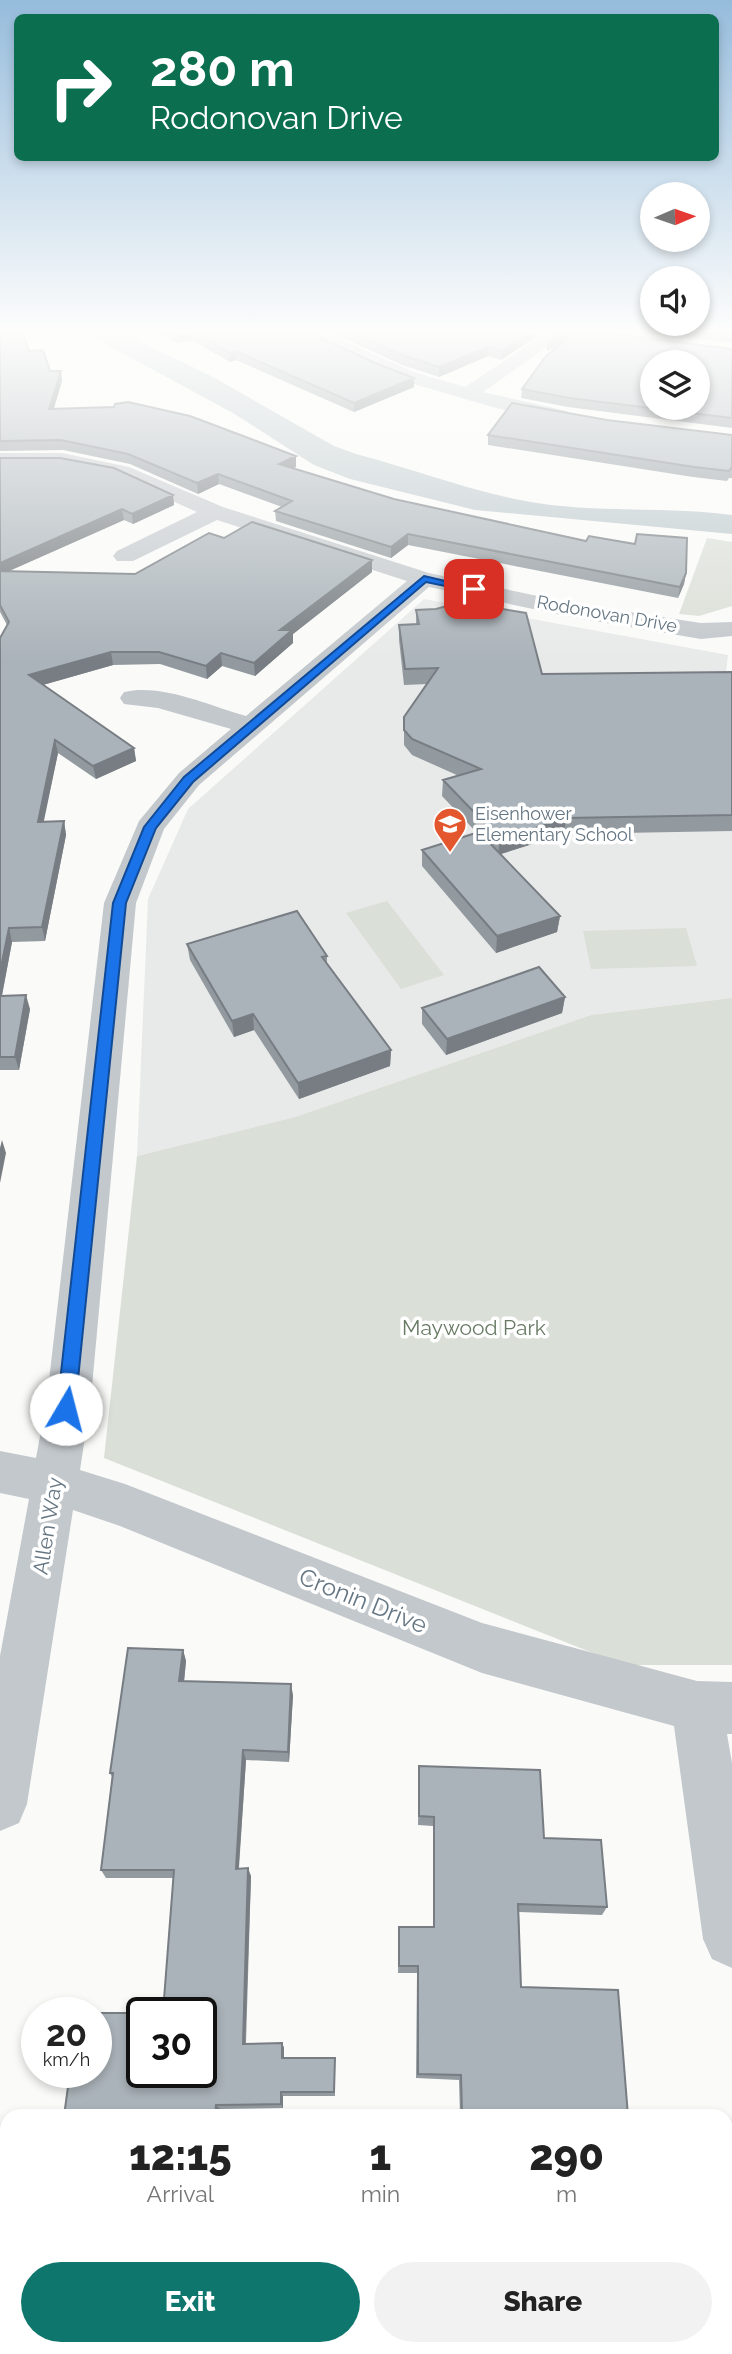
<!DOCTYPE html>
<html lang="en">
<head>
<meta charset="utf-8">
<style>
  body { margin:0; font-family:Raleway,sans-serif; background:#f2f2f2; color:#222; height:100vh; display:flex; flex-direction:column; font-size:26px; white-space:nowrap }
  * { box-sizing:border-box; margin:0 }
  p { font-size:23px; color:#767676 }
  .icon { flex:none; width:38px; height:38px; fill:none; stroke:currentColor; stroke-width:2; stroke-linecap:round; stroke-linejoin:round }
  .map { position:relative; flex:1; overflow:hidden }
  .sheet { position:absolute; left:0px; top:2109px; width:733px; height:247px; display:flex; flex-direction:column; background:#fff; border-radius:21px 21px 0 0; box-shadow:0 4px 10px #0003 }
  .sheet>* { flex:none }
  .top-card { position:absolute; left:14px; top:14px; width:705px; height:147px; border-radius:10px; box-shadow:0 4px 10px #0003; background:#0b6e4f; color:#fff; overflow:hidden }
  .needle { width:46px; rotate:88deg }
  .fabs { position:absolute; left:640px; top:182px; display:grid; gap:14px }
  .fabs a { display:grid; place-items:center; width:70px; height:70px; border-radius:50%; background:#fff; box-shadow:0 4px 10px #0003; font-size:35px }
  .speed { position:absolute; left:21px; top:1997px; display:flex; gap:14px; font-size:35px; font-weight:700; text-align:center }
  .speed>* { display:grid; place-content:center; width:91px; height:91px; border-radius:50%; background:#fff; box-shadow:0 4px 10px #0003; line-height:1 }
  .speed small { font-size:18px; font-weight:400 }
  .speed .limit { border:4px solid #111; border-radius:10px; background:#fff; color:#111 }
  .pin { position:absolute; display:grid; place-items:center; width:60px; height:60px; color:#fff; margin:-30px; border-radius:14px; box-shadow:0 4px 10px #0006 }
  .me { position:absolute; width:77px; margin:-38px; rotate:8deg; stroke-linejoin:round; filter:drop-shadow(0 0 5px #0008) }
  .turn { display:flex; align-items:center; gap:24px; height:147px; padding:0 21px; font-size:32px }
  .turn .icon { width:91px; height:91px; stroke-width:2.5 }
  .turn b { display:block; font-size:49px; line-height:60px }
  .eta { display:flex; justify-content:space-evenly; align-items:center; height:119px; text-align:center }
  .eta b { font-size:42px; font-weight:800; line-height:49px }
  .action { display:flex; gap:14px; margin-top:auto; padding:14px 21px }
  .action a { flex:1; height:80px; border-radius:42px; background:#0f766e; color:#fff; font-size:28px; font-weight:800; line-height:80px; text-align:center }
  .action a+a { background:#f2f2f2; color:#222 }
  .map>svg:first-child { display:block }
  .built { fill:#e8e9e9 }
  .green { fill:#dadfd7 }
  .water { fill:#bbc7cb }
  .lines { fill:none; stroke-linecap:round; stroke-linejoin:round }
  .minor { fill:#c3c8cc; fill-rule:evenodd }
  .wall { fill:#929a9f }
  .shaded-wall { fill:#777d82 }
  .building { fill:#aab3b9; stroke:#777d82; stroke-width:2; fill-rule:evenodd }
  .route { fill:#1a73e8; stroke:#114b97; stroke-width:2 }
  .labels { text-anchor:middle; stroke-width:7; stroke-linejoin:round; paint-order:stroke }
  .far-street-label { font-size:18px; fill:#657683; stroke:#fff }
  .far-poi-label { font-size:18px; fill:#657683; stroke:#fff; text-anchor:start }
  .park-label { font-size:21px; fill:#687a64; stroke:#fff }
  .street-label { font-size:21px; fill:#657683; stroke:#fff }
  .near-street-label { font-size:24px; fill:#657683; stroke:#fff }
</style>
</head>
<body>
<div class="map">
<svg width="732" height="2354" viewBox="0 0 732 2354">
  <rect width="100%" height="100%" fill="#fafaf8"/>
  <!-- built -->
  <path class="built" d="M424 599 728 655 725 682H732V998L591 1015 295 1117 137 1156 148 899 188 809Z"/>
  <!-- green -->
  <path class="green" d="M707 538 732 542V606L699 616 679 614Z
    M387 901 444 975 401 989 346 913Z
    M686 928 697 966 591 969 583 931Z
    M732 998V1665H623L104 1458 137 1156 295 1117 591 1015Z"/>
  <!-- water -->
  <path class="water" d="M83 332H121L213 377 334 446 356 454C421 471 485 497 551 505 612 512 672 507 732 515V534L475 510 350 479 314 465 233 413Z"/>
  <g class="lines">
    <!-- minor -->
    <path class="minor" d="M301 332H324L414 372 465 387 548 332H569L483 392 567 411 570 415 560 421 496 408 400 380 304 336Z
      M0 453H62L129 467 223 507 429 573 571 603 701 623 732 622V636L701 639 571 617 429 587 199 785 164 829 136 903 91 1398 80 1470 125 1484 482 1623 697 1681 732 1682V1734H727L732 1763V1968L712 1959 703 1939 674 1726 482 1673 120 1526 73 1510 27 1804 19 1823 0 1831V1656L29 1499 0 1493V1451L36 1458 47 1398 104 903 139 821 179 773 231 729 158 708 124 704 120 698 124 692C162 683 210 706 246 716L407 581 217 520 133 561H117L113 556 117 551 197 512 116 476 62 465H0Z"/>
  </g>
  <!-- wall -->
  <path class="wall" d="M0 332 29 351 50 371H61L62 381 54 408 296 467 293 468 394 499 686 573 684 584 678 598 408 545 391 558 276 521 275 511 282 507 219 484 198 494 130 464 63 450 0 451Z
    M159 332H308L414 387 354 412 236 360 230 362 192 340 176 343Z
    M330 332H543L501 360 488 356 439 377 402 365Z
    M562 332 732 349V428L568 407 521 398 522 389 559 345 547 351 548 341Z
    M645 332H732V343Z
    M607 420 732 435V478H729L727 481 693 477 488 445V435Z
    M0 458 173 495 174 505 133 524 124 520 9 571 135 574 224 538 372 560V572L293 634V643L255 676 222 666 207 679 160 664 113 665 43 685 134 748 136 761 96 779 58 753 43 822 64 821 66 835 45 941 12 942 2 996 30 1009 19 1070H0V638L7 625 0 612Z
    M416 610 542 674 732 672V831L564 834 500 854 560 916 557 932 496 953 422 866V850L477 833 442 796 443 780 459 776 412 755 404 745V717L427 684 404 685 399 640V625L416 624Z
    M187 944 327 956V963L391 1050 390 1066 299 1099 254 1030 234 1037 190 960Z
    M565 997 562 1013 446 1055 422 1024V1008Z
    M183 1650 186 1661 184 1681 293 1695 289 1762 246 1760 239 1868 251 1876 246 2044 282 2043 284 2048V2058H335V2096H283V2108L220 2109 219 2116H64L163 2012 173 1878H106L101 1870 112 1777 110 1773Z
    M419 1766 544 1838 607 1907 602 1915 519 1912 521 1987 628 2116H460L459 2080 416 2078 417 1973H398L399 1934V1927H433V1826L418 1825Z"/>
  <!-- shaded-wall -->
  <path class="shaded-wall" d="M185 332H192V340L176 343 175 334Z
    M531 332H543L501 360V351Z
    M567 334 566 343 547 351 548 341Z
    M488 347V356L439 377V367Z
    M235 351 236 360 230 362V353Z
    M61 371 62 381 51 418 49 409Z
    M414 378V387L354 412V403Z
    M296 456V467L280 474 279 464Z
    M218 474 219 484 198 494 197 483Z
    M173 495 174 505 133 524 132 514Z
    M122 509 124 520 0 575V563Z
    M408 534V545L391 558V547Z
    M372 560V572L293 634V643L255 676 254 663 280 630Z
    M686 573 684 584 678 598 680 587Z
    M111 652 113 665 32 688 29 675Z
    M221 653 222 666 207 679 206 666Z
    M55 740 58 753 41 835 38 822Z
    M134 748 136 761 96 779 93 766Z
    M566 818 564 834 498 855 500 839Z
    M64 821 66 835 45 941 42 927Z
    M560 916 557 932 496 953 497 936Z
    M9 928 12 942 0 1005V972Z
    M26 995 30 1009 19 1070 15 1057Z
    M565 997 562 1013 446 1055 447 1039Z
    M253 1014 254 1030 234 1037 232 1021Z
    M391 1050 390 1066 299 1099 298 1083Z
    M2 1140 6 1153 0 1183V1148Z
    M183 1650 186 1661 183 1692 179 1681Z
    M291 1684 293 1695 289 1762 288 1752Z
    M243 1750 246 1760 238 1877 236 1869Z
    M248 1868 251 1876 245 2049 243 2044Z
    M282 2043 284 2048V2063L282 2058Z
    M281 2092 283 2096V2108L281 2104Z
    M216 2105 220 2109 219 2116H215Z
    M214 2348H217V2354H214Z"/>
  <!-- building -->
  <path class="building" d="M0 332H23L29 351 43 350 50 371H61L49 409 114 407 115 404 128 402 190 416 296 456 279 464 394 499 586 541 589 536 635 544 637 534 687 538 686 573 680 587 408 534 391 547 275 511 292 501 218 474 197 483 128 454 61 440 0 441Z
    M194 332H308L375 363 414 378 354 403 235 351 230 353Z
    M350 332H531L501 351 488 347 439 367 402 355Z
    M562 332H598L732 349V418L569 398 522 389 546 356 569 338 567 334 548 341ZM653 362H698V408H653Z
    M716 332H732V334Z
    M512 403 607 420 732 435V468H731L729 471 694 467 488 435Z
    M0 458H60L114 468 173 495 132 514 122 509 0 563Z
    M252 522 372 560 280 630H292L254 663 221 653 206 666 159 652H111L29 675 134 748 93 766 55 740 38 822 64 821 42 927 9 928 0 972V638L9 622 0 605V571L135 574 209 533 224 538Z
    M454 604H473L526 613 542 674 732 672V815L566 818 500 839 443 780 481 769 412 739 404 730V717L438 668 405 669 399 625 419 624 416 610 436 609Z
    M479 832 560 916 497 936 422 850Z
    M297 911 327 956 322 957 391 1050 298 1083 253 1014 232 1021 187 944Z
    M539 967 565 997 447 1039 422 1008Z
    M26 995 15 1057H0V996Z
    M128 1648 183 1650 179 1681 291 1684 288 1752 243 1750 236 1869 248 1868 243 2044 282 2043V2058H335L334 2092H281V2104L216 2105 215 2116H64L70 2072H96V2013H142V2072H201V2012H143H163L174 1870H101L113 1773H110Z
    M419 1766 540 1770 544 1838 601 1840 607 1907 518 1904 521 1987 618 1990 628 2116H462L461 2075 418 2074V1966H399V1927H434V1817L419 1816Z
    M132 2348H214V2354H131Z
    M455 2348H542V2354H455Z"/>
  <!-- sky -->
  <linearGradient id="sky" x2="0" y2="1"><stop stop-color="#96bcdc"/><stop offset="0.5" stop-color="#fdfdfc"/><stop offset="1" stop-color="#fdfdfc" stop-opacity="0"/></linearGradient>
  <rect width="732" height="661" fill="url(#sky)"/>
  <!-- route -->
  <path class="route" d="M424 576 479 589 474 592 426 582 193 782 156 828 126 903 75 1409 73 1415 66 1417 60 1415 57 1409 113 903 144 827 184 777Z"/>
  <!-- icons -->
  <defs>
    <symbol id="school-pin" viewBox="-11 -11 22 30"><path d="M0 17L-7.5 6A9.5 9.5 0 1 1 7.5 6Z" fill="#e4572e" stroke="#fff"/><path d="M0-5L7-2L0 1L-7-2ZM-4 1L0 2.5L4 1V4Q0 6-4 4Z" fill="#fff"/></symbol>
  </defs>
  <g fill-rule="evenodd">
    <use href="#school-pin" x="431" y="805" width="38" height="52"/>
  </g>
  <g class="labels">
    <!-- far-street labels -->
    <g class="far-street-label">
      <text transform="translate(607 614) rotate(10)" y="6">Rodonovan Drive</text>
    </g>
    <!-- far-poi labels -->
    <g class="far-poi-label">
      <text x="475" y="820">Eisenhower<tspan x="475" dy="21">Elementary School</tspan></text>
    </g>
    <!-- park labels -->
    <g class="park-label">
      <text x="474" y="1335">Maywood Park</text>
    </g>
    <!-- street labels -->
    <g class="street-label">
      <text transform="translate(48 1526) rotate(-81)" y="7">Allen Way</text>
    </g>
    <!-- near-street labels -->
    <g class="near-street-label">
      <text transform="translate(363 1601) rotate(22)" y="8">Cronin Drive</text>
    </g>
  </g>
</svg>
<div class="fabs">
<a><svg class="needle" viewBox="-14 -14 28 28"><path d="M0-13l5 13h-10z" fill="#e53935"/><path d="M0 13l5-13h-10z" fill="#767676"/></svg></a>
<a><svg class="icon" aria-label="sound" viewBox="0 0 24 24"><path d="M4 9h4l5-4v14l-5-4H4zM17 9q2 3 0 6"/></svg></a>
<a><svg class="icon" aria-label="layers" viewBox="0 0 24 24"><path d="M12 4l9 5-9 5-9-5zM3 14l9 5 9-5"/></svg></a>
</div>
<div class="speed"><div>20<small>km/h</small></div><div class="limit">30</div></div>
<div class="pin" style="left:474px;top:589px;background:#d93025"><svg class="icon" aria-label="arrive" viewBox="0 0 24 24"><path d="M6 21V4h12l-3 4 3 4H6"/></svg></div>
<svg class="me" style="left:66px;top:1409px" viewBox="-20 -20 40 40"><circle r="19" fill="#fff"/><path d="M0-13L10 11 0 6-10 11z" fill="#1a73e8"/></svg>
<div class="top-card">
<div class="turn"><svg class="icon" aria-label="right" viewBox="0 0 24 24"><path d="M7 20v-9h11M14 6l5 5-5 5"/></svg><div><b>280 m</b>Rodonovan Drive</div></div>
</div>
<section class="sheet">
<div class="eta">
<div><b>12:15</b><p>Arrival</p></div>
<div><b>1</b><p>min</p></div>
<div><b>290</b><p>m</p></div>
</div>
<div class="action"><a>Exit</a><a>Share</a></div>
</section>
</div>
</body>
</html>
